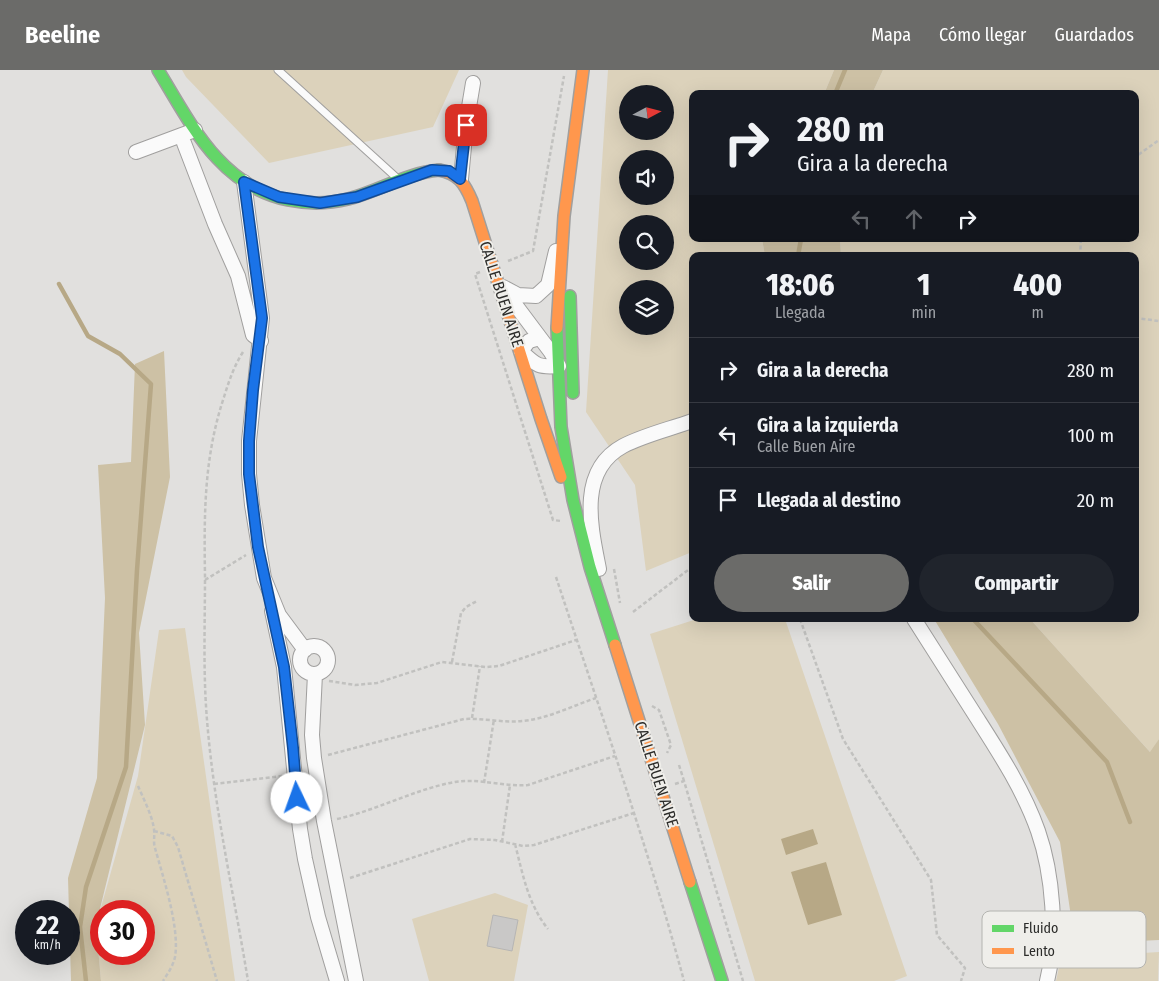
<!DOCTYPE html>
<html lang="es">
<head>
<meta charset="utf-8">
<style>
  body { margin:0; font-family:"Fira Sans Condensed",sans-serif; background:#20242c; color:#f1f3f6; height:100vh; display:flex; flex-direction:column; font-size:19px; white-space:nowrap }
  * { box-sizing:border-box; margin:0 }
  p { font-size:16px; color:#9ea1a6 }
  .icon { flex:none; width:28px; height:28px; fill:none; stroke:currentColor; stroke-width:2; stroke-linecap:round; stroke-linejoin:round }
  .map { position:relative; flex:1; overflow:hidden }
  .side { position:absolute; left:689px; top:182px; width:450px; height:370px; display:flex; flex-direction:column; background:#171b24; border-radius:10px; box-shadow:0 5px 20px #0002 }
  .side>* { flex:none }
  .top-card { position:absolute; left:689px; top:20px; width:450px; height:152px; border-radius:10px; box-shadow:0 5px 20px #0002; background:#171b24; color:#f1f3f6; overflow:hidden }
  .needle { width:32px; rotate:83deg }
  .buttons { position:absolute; left:619px; top:15px; display:grid; gap:10px }
  .buttons a { display:grid; place-items:center; width:55px; height:55px; border-radius:50%; background:#171b24; box-shadow:0 5px 20px #0002; font-size:25px }
  .speed { position:absolute; left:15px; top:830px; display:flex; gap:10px; font-size:25px; font-weight:700; text-align:center }
  .speed>* { display:grid; place-content:center; width:65px; height:65px; border-radius:50%; background:#171b24; box-shadow:0 5px 20px #0002; line-height:1 }
  .speed small { font-size:12px; font-weight:400 }
  .speed .limit { border:8px solid #d22; background:#fff; color:#111 }
  .pin { position:absolute; display:grid; place-items:center; width:42px; height:42px; color:#fff; margin:-21px; border-radius:10px; box-shadow:0 2px 8px #0006 }
  .me { position:absolute; width:55px; margin:-28px; rotate:357deg; stroke-linejoin:round; filter:drop-shadow(0 0 4px #0008) }
  .turn { display:flex; align-items:center; gap:18px; height:105px; padding:0 25px; font-size:22px }
  .turn .icon { width:65px; height:65px; stroke-width:2.5 }
  .turn b { display:block; font-size:35px; line-height:42px }
  .lanes { display:flex; align-items:center; height:48px; padding:0 25px; background:#0003; justify-content:center; gap:25px; direction:ltr }
  .lanes .off { opacity:.35 }
  .eta { display:flex; justify-content:space-evenly; align-items:center; height:85px; text-align:center }
  .eta b { font-size:30px; font-weight:800; line-height:35px }
  .action { display:flex; gap:10px; margin-top:auto; padding:10px 25px }
  .action a { flex:1; height:58px; border-radius:30px; background:#6b6b69; color:#fff; font-size:20px; font-weight:800; line-height:58px; text-align:center }
  .action a+a { background:#20242c; color:#f1f3f6 }
  ul { padding:0; list-style:none }
  li { display:flex; align-items:center; gap:15px; height:65px; padding:0 25px; border-top:1px solid #363941 }
  li div { flex:1 }
  li b { display:block; font-size:19px }
  li em { font-style:normal }
  header { display:flex; align-items:center; gap:30px; box-sizing:border-box; height:70px; padding:0 25px; background:#6b6b69; color:#fff }
  header strong { font-size:24px }
  nav { display:flex; gap:28px; margin-inline-start:auto; font-size:18px }
  .map>svg:first-child { display:block }
  .green { fill:#dcd2bb; fill-rule:evenodd }
  .forest { fill:#cdc1a5 }
  .water { fill:#b7a886 }
  .lines { fill:none; stroke-linecap:round; stroke-linejoin:round }
  .stream { stroke:#b7a886; stroke-width:4.5 }
  .building { fill:#c9c8c7; stroke:#b6b5b4 }
  .lane-casing { stroke:#a09f9e; stroke-width:9 }
  .street-casing { stroke:#a09f9e; stroke-width:16 }
  .fast-casing { stroke:#a09f9e; stroke-width:14 }
  .slow-casing { stroke:#a09f9e; stroke-width:14 }
  .path { stroke:#c1c1bf; stroke-width:2.5; stroke-dasharray:4 2.5; stroke-linecap:butt }
  .lane { stroke:#fafafa; stroke-width:7 }
  .street { stroke:#fafafa; stroke-width:14 }
  .fast { stroke:#63d668; stroke-width:11 }
  .slow { stroke:#ff974d; stroke-width:11 }
  .route-casing { stroke:#114b97; stroke-width:12 }
  .route { stroke:#1a73e8; stroke-width:9 }
  .labels { text-anchor:middle; stroke-width:4; stroke-linejoin:round; paint-order:stroke }
  .street-label { font-size:16px; fill:#2c2c2a; stroke:#efeeea }
  .key { fill:#efeeea; stroke:#b4b4b0; stroke-width:1 }
  .key-label { font-size:14px; fill:#2c2c2a }
</style>
</head>
<body>
<header>
<strong>Beeline</strong>
<nav><a>Mapa</a><a>Cómo llegar</a><a>Guardados</a></nav>
</header>
<div class="map">
<svg width="1159" height="911" viewBox="0 0 1159 911">
  <rect width="100%" height="100%" fill="#e1e0de"/>
  <!-- green -->
  <path class="green" d="M182 0H459L433 57 269 93 186 7Z
    M608 0H834L824 24H692V169H762L765 186H692V482L646 501 635 415 586 342ZM628 24H665V61H628ZM628 89H665V126H628ZM628 154H665V191H628ZM628 219H665V256H628Z
    M883 0H1159V669L1151 683 1030 549H1135V186H841L840 169H1135V24H872Z
    M697 549H785L907 906 894 911H755L650 564Z
    M185 558 235 911H101L96 855 138 706 159 560ZM101 841H144V884H101Z
    M495 823 528 835 514 911H429L412 849Z
    M1159 882 1158 911H1056L1061 888Z"/>
  <!-- forest -->
  <path class="forest" d="M834 0H883L872 24H824Z
    M762 169H840L841 186H765Z
    M164 281 170 407 139 563 145 655 96 855 101 911H71L68 808 97 708 105 528 98 395 131 392 135 294Z
    M934 549H1030L1150 682 1159 669V870L1075 874 1060 772 998 654Z"/>
  <!-- water -->
  <path class="water" d="M813 759 818 774 786 785 781 769Z
    M826 792 842 845 808 855 791 802Z"/>
  <g class="lines">
    <!-- stream -->
    <path class="stream" d="M835 24 845 0
      M798 186 801 169
      M59 214 88 266 120 284 151 314 137 500 126 697 86 817 80 857 86 911
      M973 549 1107 692 1130 752"/>
  </g>
  <!-- building -->
  <path class="building" d="M493 845 518 850 512 881 487 876Z"/>
  <g class="lines">
    <defs>
      <path id="lane" d="M278 0 398 109"/>
      <path id="street" d="M184 73 215 154 238 206 253 265 261 271
        M136 82 195 60
        M461 109 466 55 473 13
        M244 112 262 248 249 371V404L252 435 264 508 279 545 305 580
        M503 217 518 225 536 226 548 215 556 181
        M505 221 550 281 559 296C538 298 536 295 521 281L529 271 540 268
        M599 499C591 458 577 401 623 376 644 365 670 359 692 351
        M272 541 284 597 300 759 305 789 318 847 337 911
        M914 549C935 582 956 615 977 648 1000 684 1024 721 1038 761 1053 804 1058 867 1047 911
        M300 590a14 14 0 1 1 28 0a14 14 0 1 1-28 0Z
        M315 604 312 665 314 688 324 751 356 911"/>
      <path id="fast" d="M158 0C191 54 220 116 288 130 308 134 328 134 348 129 379 121 406 103 439 100
        M570 226 573 323
        M557 258 561 357 573 430 590 497 615 575
        M690 812 722 911"/>
      <path id="slow" d="M439 100C458 103 465 114 472 131L541 349 561 407
        M557 258 564 146 583 0
        M615 575 690 812"/>
    </defs>
    <!-- lane casing -->
    <use href="#lane" class="lane-casing"/>
    <!-- street casing -->
    <use href="#street" class="street-casing"/>
    <!-- fast casing -->
    <use href="#fast" class="fast-casing"/>
    <!-- slow casing -->
    <use href="#slow" class="slow-casing"/>
    <!-- path -->
    <path class="path" d="M1135 90 1138 85 1159 70
      M1080 186 1081 169
      M508 191 533 181 564 6
      M480 202 475 204 553 450 561 451
      M1135 248 1159 251
      M243 282C234 296 229 311 224 327 204 387 204 443 205 506 205 554 203 602 207 650 214 738 234 824 248 911
      M614 499 620 533
      M556 507C600 641 647 774 684 911
      M205 510 246 485
      M633 542 692 497
      M800 549 843 669 931 810 937 865 965 898 961 911
      M452 592 461 543 466 537 477 531
      M329 611 355 615 377 613 442 592 486 597 499 596 576 570
      M652 636 659 640 671 675 667 683
      M472 648 480 596
      M328 685 464 649C483 648 503 653 522 651 547 649 572 636 596 628
      M679 695 684 711
      M484 713 494 649
      M214 714 282 706
      M675 714 684 711 743 911
      M138 716C144 730 152 745 154 759 155 766 153 772 155 778 163 807 180 858 175 887 173 896 168 903 163 911
      M337 749C378 740 415 719 455 712 479 708 504 717 528 715L615 686
      M154 761 172 766 178 777 217 911
      M502 772 510 715
      M515 774C523 805 528 834 548 859
      M350 808 470 769 495 770 523 776 534 775 634 743"/>
    <!-- lane -->
    <use href="#lane" class="lane"/>
    <!-- street -->
    <use href="#street" class="street"/>
    <!-- fast -->
    <use href="#fast" class="fast"/>
    <!-- slow -->
    <use href="#slow" class="slow"/>
  </g>
  <g class="lines">
    <defs>
      <path id="route" d="M297 728 293 678 284 597 258 477 249 404V371L253 320 262 248 244 112 279 127 320 133 357 127 432 100 449 101 460 109 466 55"/>
    </defs>
    <!-- route casing -->
    <use href="#route" class="route-casing"/>
    <!-- route -->
    <use href="#route" class="route"/>
  </g>
  <g class="labels">
    <!-- street labels -->
    <g class="street-label">
      <text transform="translate(502 224) rotate(72)" y="6">CALLE BUEN AIRE</text>
      <text transform="translate(657 704) rotate(72)" y="6">CALLE BUEN AIRE</text>
    </g>
  </g>
  <!-- legend -->
  <rect x="982" y="841" width="164" height="57" rx="8" class="key"/>
  <rect x="992" y="855" width="22" height="7" fill="#63d668"/>
  <rect x="992" y="878" width="22" height="6" fill="#ff974d"/>
  <g class="key-label">
    <text x="1023" y="863">Fluido</text>
    <text x="1023" y="886">Lento</text>
  </g>
</svg>
<div class="buttons">
<a><svg class="needle" viewBox="-14 -14 28 28"><path d="M0-13l5 13h-10z" fill="#e53935"/><path d="M0 13l5-13h-10z" fill="#9ea1a6"/></svg></a>
<a><svg class="icon" aria-label="sound" viewBox="0 0 24 24"><path d="M4 9h4l5-4v14l-5-4H4zM17 9q2 3 0 6"/></svg></a>
<a><svg class="icon" aria-label="search" viewBox="0 0 24 24"><circle cx="10" cy="10" r="6"/><path d="M15 15l6 6"/></svg></a>
<a><svg class="icon" aria-label="layers" viewBox="0 0 24 24"><path d="M12 4l9 5-9 5-9-5zM3 14l9 5 9-5"/></svg></a>
</div>
<div class="speed"><div>22<small>km/h</small></div><div class="limit">30</div></div>
<div class="pin" style="left:466px;top:55px;background:#d93025"><svg class="icon" aria-label="arrive" viewBox="0 0 24 24"><path d="M6 21V4h12l-3 4 3 4H6"/></svg></div>
<svg class="me" style="left:297px;top:728px" viewBox="-20 -20 40 40"><circle r="19" fill="#fff"/><path d="M0-13L10 11 0 6-10 11z" fill="#1a73e8"/></svg>
<div class="top-card">
<div class="turn"><svg class="icon" aria-label="right" viewBox="0 0 24 24"><path d="M7 20v-9h11M14 6l5 5-5 5"/></svg><div><b>280 m</b>Gira a la derecha</div></div>
<div class="lanes"><svg class="icon off" aria-label="left" viewBox="0 0 24 24"><path d="M17 20v-9H6M10 6l-5 5 5 5"/></svg><svg class="icon off" aria-label="ahead" viewBox="0 0 24 24"><path d="M12 20V5M6 11l6-6 6 6"/></svg><svg class="icon" aria-label="right" viewBox="0 0 24 24"><path d="M7 20v-9h11M14 6l5 5-5 5"/></svg></div>
</div>
<section class="side">
<div class="eta">
<div><b>18:06</b><p>Llegada</p></div>
<div><b>1</b><p>min</p></div>
<div><b>400</b><p>m</p></div>
</div>
<ul>
<li><svg class="icon" aria-label="right" viewBox="0 0 24 24"><path d="M7 20v-9h11M14 6l5 5-5 5"/></svg><div><b>Gira a la derecha</b></div><em>280 m</em></li>
<li><svg class="icon" aria-label="left" viewBox="0 0 24 24"><path d="M17 20v-9H6M10 6l-5 5 5 5"/></svg><div><b>Gira a la izquierda</b><p>Calle Buen Aire</p></div><em>100 m</em></li>
<li><svg class="icon" aria-label="arrive" viewBox="0 0 24 24"><path d="M6 21V4h12l-3 4 3 4H6"/></svg><div><b>Llegada al destino</b></div><em>20 m</em></li>
</ul>
<div class="action"><a>Salir</a><a>Compartir</a></div>
</section>
</div>
</body>
</html>
